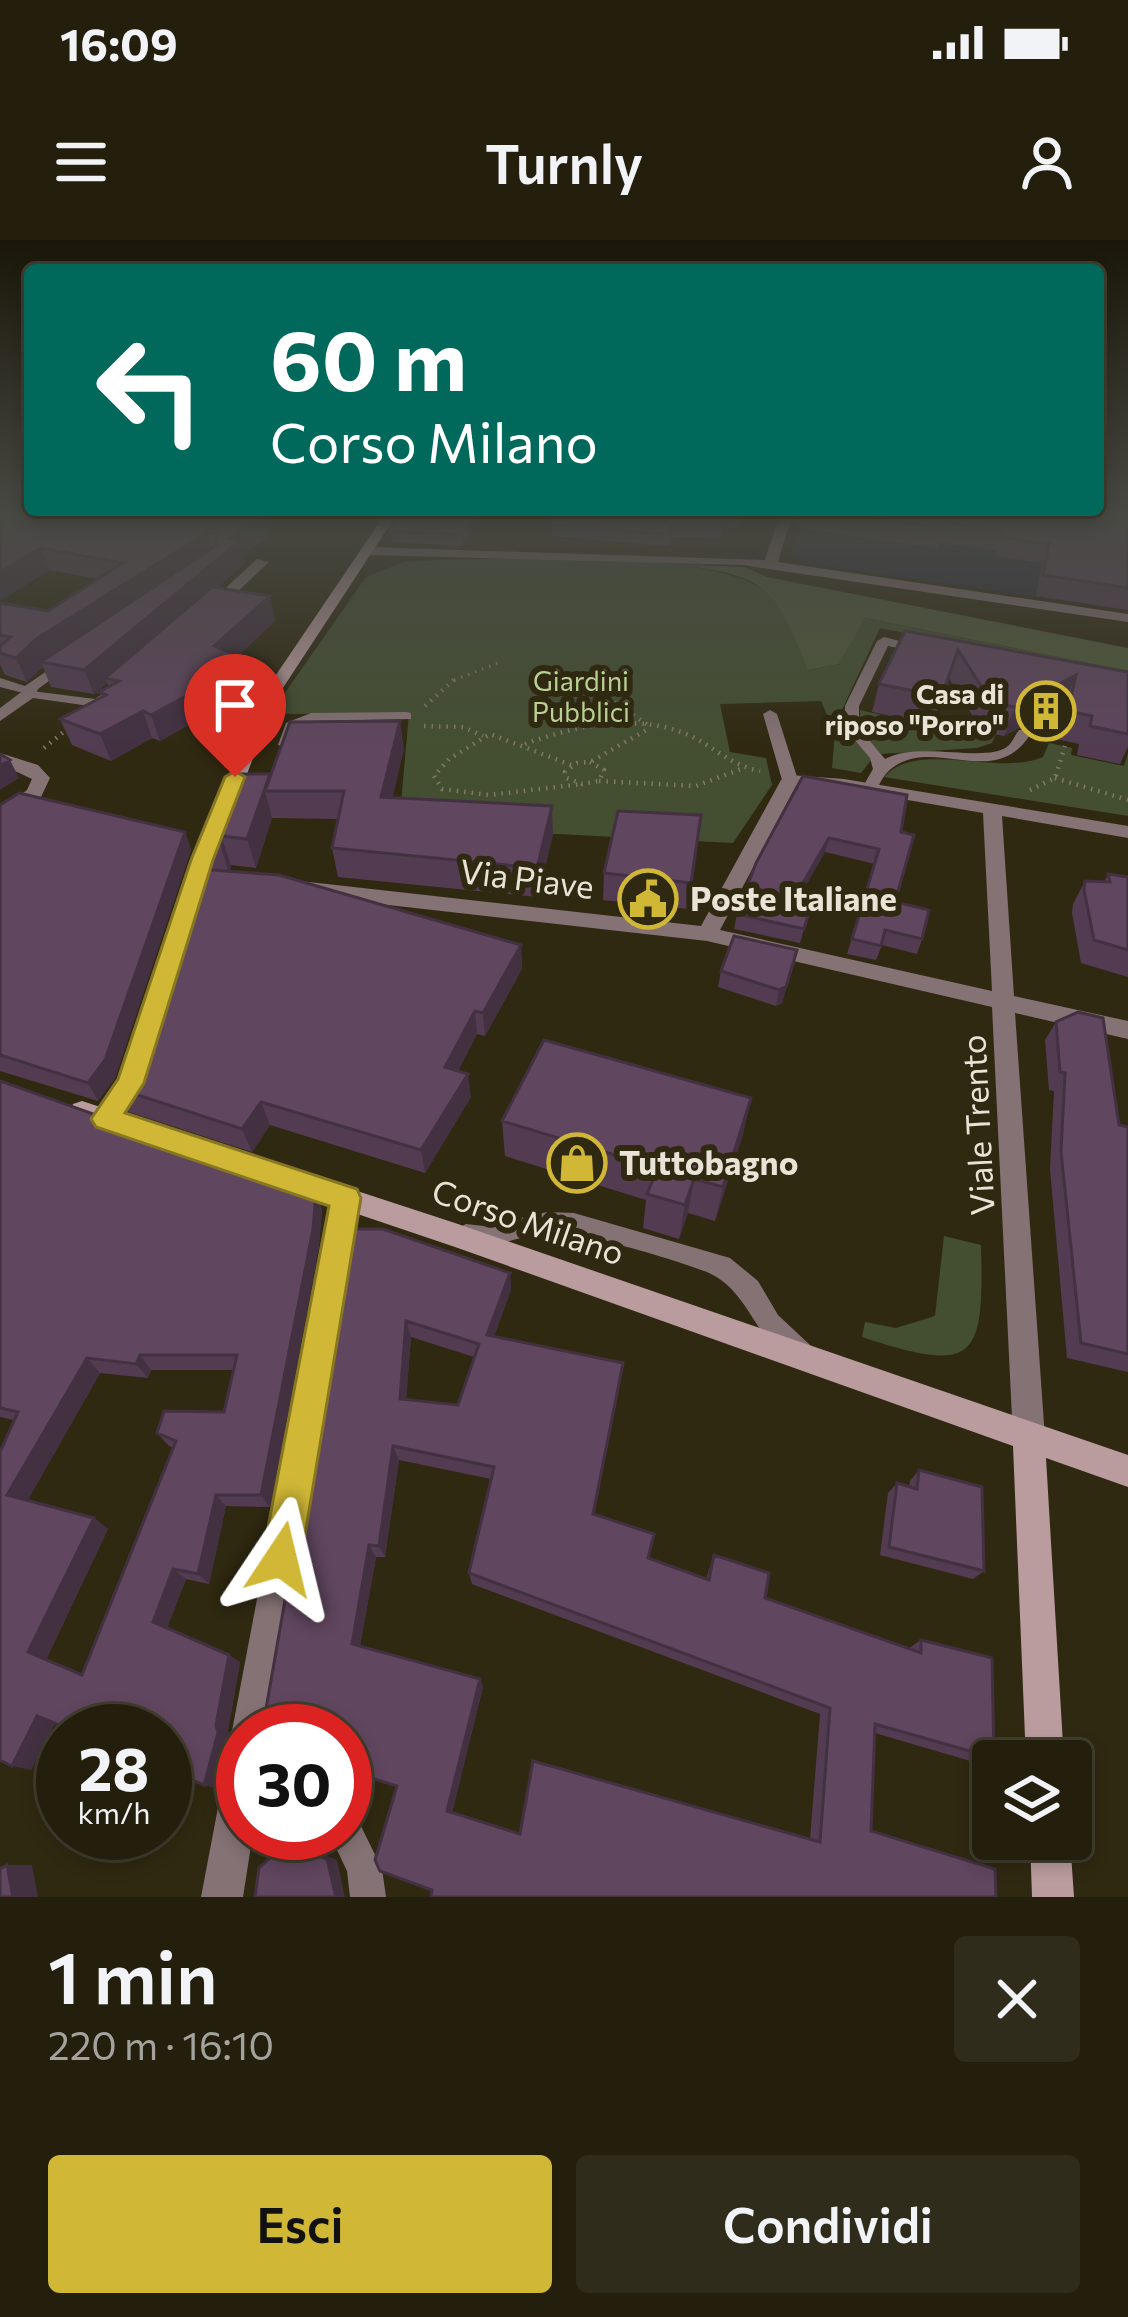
<!DOCTYPE html>
<html lang="it">
<head>
<meta charset="utf-8">
<style>
  body { margin:0; font-family:Commissioner,sans-serif; background:#302c1b; color:#f1f3f6; height:100vh; display:flex; flex-direction:column; font-size:45px; white-space:nowrap }
  * { box-sizing:border-box; margin:0 }
  p { font-size:39px; color:#a3a29d }
  .icon { flex:none; width:66px; height:66px; fill:none; stroke:currentColor; stroke-width:2; stroke-linecap:round; stroke-linejoin:round }
  .map { position:relative; height:1657px; overflow:hidden }
  .side { display:flex; flex-direction:column; background:#241f0d; flex:1 }
  .side>* { flex:none }
  .guide { position:absolute; left:24px; top:24px; width:1080px; height:252px; border-radius:12px; box-shadow:0 6px 18px #0003,0 0 0 3px #413d2e; background:#00695c; color:#fff; overflow:hidden }
  .tools { position:absolute; left:972px; top:1500px; display:grid; gap:24px }
  .tools a { display:grid; place-items:center; width:120px; height:120px; border-radius:12px; background:#241f0d; box-shadow:0 6px 18px #0003,0 0 0 3px #413d2e; font-size:60px }
  .speed { position:absolute; left:36px; top:1464px; display:flex; gap:24px; font-size:60px; font-weight:700; text-align:center }
  .speed>* { display:grid; place-content:center; width:156px; height:156px; border-radius:50%; background:#241f0d; box-shadow:0 6px 18px #0003,0 0 0 3px #413d2e; line-height:1 }
  .speed small { font-size:30px; font-weight:400 }
  .speed .limit { border:18px solid #d22; background:#fff; color:#111 }
  .pin { position:absolute; display:grid; place-items:center; width:102px; height:102px; color:#fff; margin:-123px -51px; border-radius:50% 50% 50% 0; rotate:-45deg; box-shadow:0 0 12px #0007 }
  .pin .icon { rotate:45deg }
  .me { position:absolute; width:132px; margin:-66px; rotate:10deg; stroke-linejoin:round; filter:drop-shadow(0 0 9px #0008) }
  .turn { display:flex; align-items:center; gap:42px; height:252px; padding:0 48px; font-size:54px }
  .turn .icon { width:156px; height:156px; stroke-width:2.5 }
  .turn b { display:block; font-size:84px; line-height:102px }
  .round { display:grid; place-items:center; flex:none; width:126px; height:126px; border-radius:12px; background:#302c1b }
  .headline { display:flex; align-items:center; justify-content:space-between; height:204px; padding:0 48px }
  h1 { font-size:72px; font-weight:600; line-height:90px }
  .button { display:flex; gap:24px; margin-top:auto; padding:24px 48px }
  .button a { flex:1; height:138px; border-radius:12px; background:#d0b736; color:#111; font-size:48px; font-weight:600; line-height:138px; text-align:center }
  .button a+a { background:#302c1b; color:#f1f3f6 }
  .status { display:flex; justify-content:space-between; align-items:center; height:84px; padding:0 60px; background:#241f0d; direction:ltr }
  .status svg { height:33px; fill:currentColor }
  header { display:flex; justify-content:space-between; align-items:center; height:156px; padding:0 48px; background:#241f0d; font-size:54px; font-weight:600 }
  .map>svg:first-child { display:block }
  .industrial { fill:#302e3f }
  .green { fill:#444f31 }
  .forest { fill:#4f5a39 }
  .lines { fill:none; stroke-linecap:round; stroke-linejoin:round }
  .path-far1 { stroke:#807a66; stroke-width:3; stroke-dasharray:1.5 6; stroke-linecap:butt }
  .path { stroke:#807a66; stroke-width:4.5; stroke-dasharray:1.5 6; stroke-linecap:butt }
  .lane { fill:#857274; fill-rule:evenodd }
  .street { fill:#857274; fill-rule:evenodd }
  .secondary { fill:#ba9c9e; fill-rule:evenodd }
  .wall { fill:#533c52; fill-rule:evenodd }
  .shaded-wall { fill:#433142 }
  .building { fill:#60465f; stroke:#433142; stroke-width:3; fill-rule:evenodd }
  .route { fill:#d0b736; stroke:#877723; stroke-width:3 }
  .labels { text-anchor:middle; stroke-width:12; stroke-linejoin:round; paint-order:stroke }
  .far-park-label { font-size:27px; fill:#b9cf93; stroke:#302911 }
  .far-poi-label { font-size:27px; font-weight:bold; fill:#e8e3d5; stroke:#302911; text-anchor:end }
  .street-label { font-size:33px; fill:#e8e3d5; stroke:#302911 }
  .poi-label { font-size:33px; font-weight:bold; fill:#e8e3d5; stroke:#302911; text-anchor:start }
</style>
</head>
<body>
<div class="status"><b>16:09</b><svg viewBox="0 0 49 12"><path d="M0 12V9h3v3zM5 12V6h3v6zM10 12V3h3v9zM15 12V0h3v12zM26 1h20v11H26zM47 4h2v5h-2z"/></svg></div>
<header><svg class="icon" aria-label="menu" viewBox="0 0 24 24"><path d="M4 6h16M4 12h16M4 18h16"/></svg>Turnly<svg class="icon" aria-label="person" viewBox="0 0 24 24"><circle cx="12" cy="8" r="4"/><path d="M4 21q1-7 8-7t8 7"/></svg></header>
<div class="map">
<svg width="1128" height="1657" viewBox="0 0 1128 1657">
  <rect width="100%" height="100%" fill="#302911"/>
  <!-- industrial -->
  <path class="industrial" d="M802 277H1128V370L805 323 791 315Z"/>
  <!-- green -->
  <path class="green" d="M436 320C512 319 718 307 772 356 792 374 799 406 809 430L839 424 864 378 1128 431V436L880 388 840 474 844 490 872 519 861 533 832 528 835 493 821 461 720 464 730 512 766 518 772 545 733 603 399 586 409 473 270 474 366 337 404 322Z
    M860 470 916 483 919 476 996 494 992 503 977 508 881 514 860 491Z
    M1049 503 1072 508 1071 515 1124 526 1128 513V576L884 537C918 499 997 537 1043 517Z
    M944 996 981 1005C984 1119 977 1135 862 1097L865 1082 896 1088 935 1076Z"/>
  <!-- forest -->
  <path class="forest" d="M671 324 744 327 767 337 1128 408V431L865 378 839 424 808 430C773 344 767 335 671 324Z"/>
  <g class="lines">
    <!-- path-far1 -->
    <path class="path-far1" d="M454 440 498 423"/>
    <!-- path -->
    <path class="path" d="M614 463 648 485
      M425 466 457 437
      M424 486 463 487 483 496
      M525 504C576 485 641 472 693 497 716 509 733 526 760 531
      M44 508 71 486
      M592 521 648 489
      M590 522 604 530 599 541 582 544 567 538 565 532 577 523Z
      M571 525 490 494 449 519 434 536 442 549 489 555 582 544
      M1055 538 1128 560
      M599 541 696 546 741 529
      M1030 550 1055 538 1065 506"/>
    <!-- lane -->
    <path class="lane" d="M884 397 931 409 924 413 888 406 859 466V488L885 519C920 500 986 524 1008 506 1013 502 1015 495 1019 490H1029L1031 493C996 552 935 495 892 528 884 534 880 543 876 551H864L862 548 873 529 870 518 845 489V466L877 401Z
      M67 417 74 421 72 424 38 449 35 456 0 447V438L25 446Z
      M770 470 777 474 798 540 796 543 790 545 782 540 763 474Z
      M406 472 411 473V479L313 481 298 488 291 508 278 505 286 483 311 473Z
      M547 972 574 973 730 1018 758 1041 778 1075 810 1105 814 1114 810 1123 801 1127C758 1110 752 1054 711 1034 686 1022 575 990 549 992 517 995 490 1014 458 1002L454 995 458 988 466 984 484 986Z
      M345 1573 357 1578 382 1629 386 1657H350L347 1631 329 1593H345Z"/>
    <!-- street -->
    <path class="street" d="M779 277H791L778 322 1128 374V382L742 325 369 315 362 311 369 307 765 320Z
      M257 319 269 322 216 372H206V366Z
      M116 445 124 450 104 468 33 458 0 481V468L24 450 95 459Z
      M0 513 38 525 50 538 41 557 0 586V571L27 550 32 539 0 524Z
      M790 535 844 539 1128 586V598L1002 576 1014 756 1128 781V799L1015 773 1045 1198 1040 1209 1029 1214 1018 1209 1013 1198 992 767 707 701 300 655 290 648 300 641 701 686 781 540ZM796 546 844 549 983 573 992 751 720 690Z
      M346 947 355 950 359 958 270 1491H243V1507L238 1504 232 1491 333 958 337 950Z
      M243 1517V1593H253L243 1657H201L224 1536 229 1522Z"/>
    <!-- secondary -->
    <path class="secondary" d="M383 277H395L275 460 199 661 189 668 182 666 179 661 259 460Z
      M82 861 455 983 1128 1215V1247L1046 1218 1064 1521H1026L1013 1206 455 1007 73 878 70 871 73 864Z
      M1030 1599H1070L1074 1657H1032Z"/>
  </g>
  <!-- wall -->
  <path class="wall" d="M0 277H265L269 296 243 315 245 323 217 348 270 356 275 381 238 416 246 419 253 445 217 469 160 501 152 498 111 521 72 505 60 479 102 457 99 452 109 446 107 443 94 454 51 447 43 427 27 442 5 435 0 424V363L48 371 97 339 50 330Z
    M480 277 462 306 392 302 391 291Z
    M557 277H752L751 279 741 278 738 288 722 287 721 299 671 297 670 306 552 296V285Z
    M795 277H1128V370L1036 356 1042 323 995 316 996 311 939 302 937 308 799 288Z
    M905 391 1128 432V507L1120 524 1077 515 1079 504 1056 499 1064 463 1004 496 982 491 949 438 936 475 914 470 910 480 872 472 879 444Z
    M404 509 392 558 553 594 538 657 338 637 332 608 338 579 272 578 256 628 231 625 230 632 521 705 522 729 485 796 477 794 458 831 471 857 425 933 270 885 252 912 129 872 116 848 134 821 212 630 203 603 270 534Z
    M803 536 901 592 895 662 922 699 917 714 882 705 876 720 847 714 875 624 825 612 793 668 809 672 800 703 734 689 737 674Z
    M0 565 185 592 191 610 115 838 98 861 0 831Z
    M701 575 688 669 603 660 604 633Z
    M1108 634 1128 637V737L1081 723 1072 673 1073 664 1085 641 1104 642Z
    M797 710 782 763 776 766 718 747 721 731Z
    M1056 782 1119 885 1128 887V1132L1067 1118 1050 929 1054 851 1049 850 1045 800Z
    M0 841 322 969 319 1006 270 1267 226 1266 209 1344 186 1339 167 1388 229 1415 240 1422 228 1490 230 1498 217 1548 204 1545 165 1491 86 1485 82 1491H77L55 1483 31 1530 14 1180 0 1177ZM151 1130H233L224 1172 157 1193 169 1206 174 1208 82 1435 46 1420 108 1289 94 1278 27 1261 100 1133 148 1138Z
    M751 858 743 894 715 981 688 973 679 999 643 988 646 960 505 916 502 881Z
    M350 989H383L510 1033 511 1050 494 1096 623 1123 594 1274 654 1294 648 1318 706 1339 714 1315 769 1333 765 1358 908 1409 921 1400 992 1418 994 1518 977 1523 875 1493 871 1591 995 1629 996 1657H431L432 1650 380 1631 375 1620 397 1547 345 1532V1491H243V1500L235 1497V1490L263 1486ZM411 1097 474 1117 458 1165 406 1160ZM399 1220 491 1239 469 1333 472 1344 820 1474 810 1599 533 1521 520 1594 452 1572 483 1447 480 1439 360 1406 376 1317H385Z
    M919 1230 984 1331 973 1339 880 1315 888 1253 897 1243 909 1246 910 1241Z"/>
  <!-- shaded-wall -->
  <path class="shaded-wall" d="M260 277H265L269 296 243 315 245 323 111 439 105 438 107 443 94 454 84 430 228 299Z
    M473 277H480L462 306V295Z
    M208 292 213 314 41 422 43 427 27 442 16 418 36 399Z
    M41 308 50 330 0 361V332Z
    M270 356 275 381 221 432 214 406Z
    M246 419 253 445 217 469 160 501 151 475Z
    M1076 435 1064 463 1004 496 1015 467Z
    M143 471 152 498 111 521 100 494Z
    M400 481 404 509 386 586 381 557Z
    M10 520 19 538 0 550V526Z
    M265 551 272 578 256 628 247 599Z
    M552 566 553 594 538 657 537 628Z
    M185 592 191 610 115 838 98 861 88 843Z
    M221 596 231 625 229 633 220 604Z
    M829 598 825 612 785 682 789 667Z
    M521 705 522 729 485 796 483 773Z
    M793 726 782 763 776 766 779 750Z
    M475 771 477 794 448 850 445 827Z
    M468 834 471 857 425 933 421 910Z
    M751 858 743 894 715 981 723 947Z
    M261 862 270 885 252 912 242 889Z
    M694 939 688 973 679 999 685 965Z
    M316 953 322 969 319 1006 270 1267 261 1255Z
    M510 1033 511 1050 489 1111 487 1095Z
    M406 1081 411 1097 405 1174 400 1159Z
    M140 1115 151 1130 148 1138 136 1124Z
    M87 1118 100 1133 24 1267 7 1255Z
    M623 1123 621 1138 592 1286 593 1274Z
    M393 1206 399 1220 385 1317 379 1306Z
    M216 1255 226 1266 209 1344 198 1334Z
    M94 1278 108 1289 46 1420 28 1412Z
    M369 1305 376 1317 359 1412 352 1404Z
    M173 1329 186 1339 166 1390 153 1382Z
    M229 1415 240 1422 228 1490 230 1498 217 1548 204 1545Z
    M480 1439 483 1447 452 1574 447 1571Z
    M37 1476 55 1482 31 1530 12 1526Z
    M70 1477 87 1483 82 1491 64 1487Z
    M287 1602 298 1604 337 1620 345 1657H336Z
    M7 1625H32L38 1657H13Z"/>
  <!-- building -->
  <path class="building" d="M0 277H260L228 299 240 301 84 430 41 422 217 305 216 294 208 292 36 399 16 418 0 413V406L11 397 0 395V363L48 371 123 323 41 308 0 332Z
    M397 277H473L462 295 391 291Z
    M557 277H722V288L671 286V295L552 285Z
    M860 277H1128V348L1043 335 1049 304 1001 297 1002 291 945 283 943 288Z
    M212 347 270 356 214 406 246 419 210 443 151 475 143 471 100 494 60 479 106 455 99 452 119 441 105 438Z
    M905 391 1128 432V494L1090 486 1092 476 1068 471 1076 435 1015 467 992 463 958 410 945 447 923 442 919 452 879 444Z
    M400 481 381 557 552 566 537 628 332 608 344 551H265L290 482Z
    M0 514 10 520 0 526Z
    M230 534H270L247 599 221 596 220 604 203 603Z
    M803 536 907 555 901 592 914 595 895 662 929 670 922 699 885 690 881 706 852 699 879 609 829 598 789 667 809 672 804 689 737 674 756 623Z
    M19 553 185 592 105 820 88 843 0 815V565Z
    M618 571 701 575 691 643 604 633Z
    M198 629 279 635 521 705 483 773 475 771 445 827 468 834 421 910 261 862 242 889 116 848 134 821Z
    M1108 634 1128 637V710L1094 700 1084 650 1085 641 1110 642Z
    M734 696 797 710 786 747 779 750 721 731Z
    M1078 772 1103 778 1119 885 1128 887V1114L1081 1103 1061 912 1065 833 1060 832 1056 782Z
    M544 800 751 858 723 947 694 939 685 965 647 954 658 928 502 881Z
    M0 841 316 953 313 989 261 1255H216L198 1334 173 1329 153 1382 229 1415 216 1485 218 1493 204 1545 165 1529V1491H99L70 1477 64 1487 37 1476 12 1526 0 1520V1212L18 1172 0 1168ZM140 1115H237L224 1172 164 1171 157 1193 176 1201 82 1435 28 1412 94 1278 7 1255 87 1118 136 1124Z
    M350 989H383L510 1033 487 1095 623 1123 593 1274 654 1294 648 1318 709 1340 714 1315 769 1333 765 1358 921 1413V1400L992 1418 994 1518 875 1484 871 1591 995 1629 996 1657H431L432 1650 380 1631 375 1620 397 1546 345 1530V1491H243V1499L235 1497V1490L263 1486ZM406 1081 479 1104 458 1165 400 1159ZM393 1206 494 1227 469 1333 830 1468 820 1602 533 1521 520 1594 447 1571 480 1439 352 1404 369 1305 379 1306Z
    M919 1230 982 1247 984 1331 889 1307 897 1243 917 1249Z
    M287 1602 327 1619 336 1657H255L259 1628Z
    M7 1625 13 1657H0V1629Z"/>
  <!-- sky -->
  <linearGradient id="sky" x2="0" y2="1"><stop stop-color="#1a1709"/><stop offset="0.54" stop-color="#484943"/><stop offset="1" stop-color="#484943" stop-opacity="0"/></linearGradient>
  <rect width="1128" height="509" fill="url(#sky)"/>
  <!-- route -->
  <path class="route" d="M235 531 245 537 213 620 144 843 125 873 357 949 361 958 301 1319 295 1333 281 1339 268 1333 262 1319 329 966 96 887 91 879 118 839 191 620 225 537Z"/>
  <!-- icons -->
  <defs>
    <symbol id="building-ring" viewBox="-11 -11 22 22"><circle r="9.5" fill="#302911" stroke="#d0b736" stroke-width="1.5"/><path d="M-4-6H4V6H1V3H-1V6H-4ZM-2.5-4.3h1.7v1.8h-1.7ZM.8-4.3h1.7v1.8H.8ZM-2.5-1h1.7V.8h-1.7ZM.8-1h1.7V.8H.8Z" fill="#d0b736"/></symbol>
    <symbol id="civic-ring" viewBox="-11 -11 22 22"><circle r="9.5" fill="#302911" stroke="#d0b736" stroke-width="1.5"/><path d="M-.6-6.5H3V-4.5H.6V-3L4-1V1h2V6H-6V1h2V-1L-.6-3ZM-1.2 2.5V6h2.4V2.5Z" fill="#d0b736"/></symbol>
    <symbol id="shop-ring" viewBox="-11 -11 22 22"><circle r="9.5" fill="#302911" stroke="#d0b736" stroke-width="1.5"/><path d="M-5-2.5h2.3a2.7 3.5 0 0 1 5.4 0H5L5.5 6h-11ZM-1.5-2.5h3a1.5 2.3 0 0 0-3 0Z" fill="#d0b736"/></symbol>
  </defs>
  <g fill-rule="evenodd">
    <use href="#building-ring" x="1013" y="438" width="66" height="66"/>
    <use href="#civic-ring" x="615" y="626" width="66" height="66"/>
    <use href="#shop-ring" x="544" y="890" width="66" height="66"/>
  </g>
  <g class="labels">
    <!-- far-park labels -->
    <g class="far-park-label">
      <text x="581" y="451">Giardini<tspan x="581" dy="31">Pubblici</tspan></text>
    </g>
    <!-- far-poi labels -->
    <g class="far-poi-label">
      <text x="1004" y="464">Casa di<tspan x="1004" dy="31">riposo "Porro"</tspan></text>
    </g>
    <!-- street labels -->
    <g class="street-label">
      <text transform="translate(527 639) rotate(7)" y="12">Via Piave</text>
      <text transform="translate(978 885) rotate(-93)" y="12">Viale Trento</text>
      <text transform="translate(528 982) rotate(19)" y="12">Corso Milano</text>
    </g>
    <!-- poi labels -->
    <g class="poi-label">
      <text x="690" y="671">Poste Italiane</text>
      <text x="619" y="935">Tuttobagno</text>
    </g>
  </g>
</svg>
<div class="tools">
<a><svg class="icon" aria-label="layers" viewBox="0 0 24 24"><path d="M12 4l9 5-9 5-9-5zM3 14l9 5 9-5"/></svg></a>
</div>
<div class="speed"><div>28<small>km/h</small></div><div class="limit">30</div></div>
<div class="pin" style="left:235px;top:537px;background:#d93025"><svg class="icon" aria-label="arrive" viewBox="0 0 24 24"><path d="M6 21V4h12l-3 4 3 4H6"/></svg></div>
<svg class="me" style="left:281px;top:1319px" viewBox="-20 -20 40 40"><path d="M0-17L14 15 0 8-14 15z" fill="#d0b736" stroke="#fff" stroke-width="4"/></svg>
<div class="guide">
<div class="turn"><svg class="icon" aria-label="left" viewBox="0 0 24 24"><path d="M17 20v-9H6M10 6l-5 5 5 5"/></svg><div><b>60 m</b>Corso Milano</div></div>
</div>
</div>
<section class="side">
<div class="headline"><div><h1>1 min</h1><p>220 m · 16:10</p></div><a class="round"><svg class="icon" aria-label="close" viewBox="0 0 24 24"><path d="M6 6l12 12M18 6L6 18"/></svg></a></div>
<div class="button"><a>Esci</a><a>Condividi</a></div>
</section>
</body>
</html>
